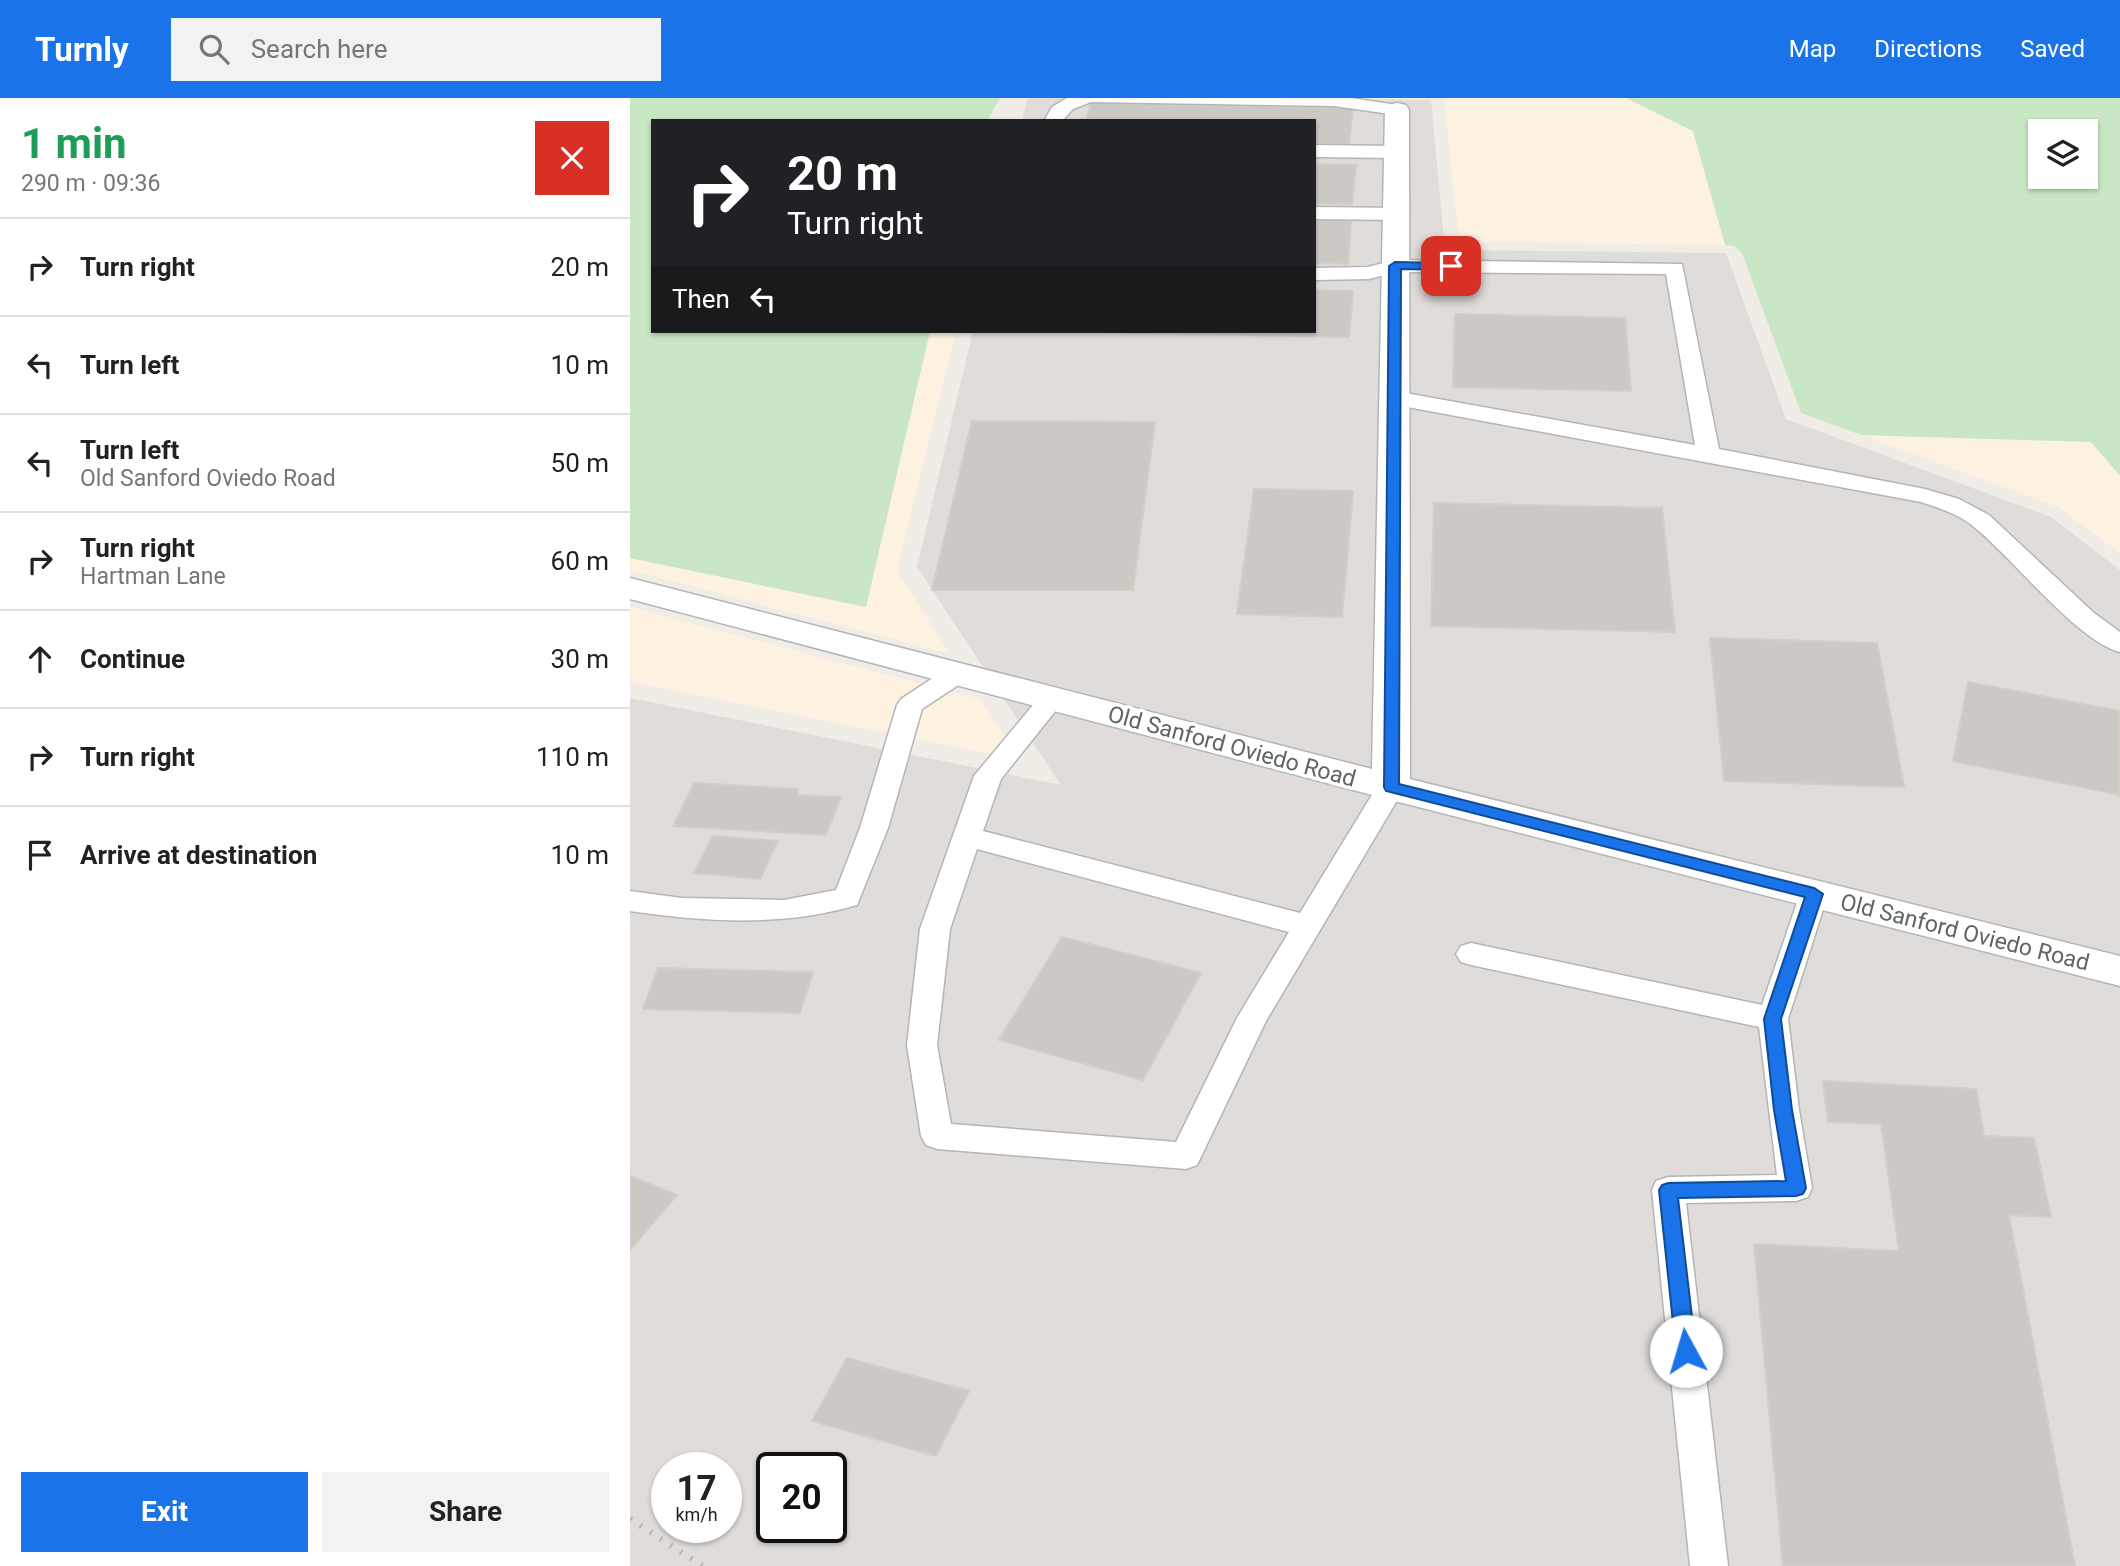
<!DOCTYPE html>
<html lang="en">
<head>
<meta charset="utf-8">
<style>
  body { margin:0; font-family:Roboto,sans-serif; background:#f2f2f2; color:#222; height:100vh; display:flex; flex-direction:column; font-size:26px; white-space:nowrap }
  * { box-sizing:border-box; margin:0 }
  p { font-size:23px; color:#767676 }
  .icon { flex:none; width:38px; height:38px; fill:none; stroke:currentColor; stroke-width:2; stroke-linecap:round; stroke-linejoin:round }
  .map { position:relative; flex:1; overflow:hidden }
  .sheet { display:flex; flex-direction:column; background:#fff; width:630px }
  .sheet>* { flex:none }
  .hud { position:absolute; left:21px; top:21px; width:665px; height:214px; border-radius:0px; box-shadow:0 2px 5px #0004; background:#202124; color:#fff; overflow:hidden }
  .controls { position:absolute; left:1398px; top:21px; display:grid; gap:14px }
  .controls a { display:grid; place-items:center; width:70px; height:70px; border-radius:0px; background:#fff; box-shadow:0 2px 5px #0004; font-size:35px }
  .speed { position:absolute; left:21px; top:1354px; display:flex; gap:14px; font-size:35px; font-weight:700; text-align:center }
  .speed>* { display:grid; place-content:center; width:91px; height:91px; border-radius:50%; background:#fff; box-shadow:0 2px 5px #0004; line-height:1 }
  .speed small { font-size:18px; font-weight:400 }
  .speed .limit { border:4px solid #111; border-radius:10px; background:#fff; color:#111 }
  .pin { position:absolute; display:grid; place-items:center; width:60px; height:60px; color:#fff; margin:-30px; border-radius:14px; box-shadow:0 4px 10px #0006 }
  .me { position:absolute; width:77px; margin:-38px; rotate:354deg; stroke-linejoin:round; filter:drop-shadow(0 0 5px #0008) }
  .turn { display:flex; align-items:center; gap:24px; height:147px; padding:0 21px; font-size:32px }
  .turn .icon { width:91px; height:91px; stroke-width:2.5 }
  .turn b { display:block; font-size:49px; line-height:60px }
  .then { display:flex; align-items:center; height:66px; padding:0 21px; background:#0003; gap:14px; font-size:26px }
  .round { display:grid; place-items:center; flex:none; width:74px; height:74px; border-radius:0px; background:#f2f2f2 }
  .headline { display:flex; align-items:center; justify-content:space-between; height:119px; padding:0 21px }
  h1 { font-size:42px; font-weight:700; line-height:52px; color:#1e9e55 }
  .button { display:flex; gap:14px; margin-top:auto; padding:14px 21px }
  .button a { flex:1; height:80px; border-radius:0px; background:#1a73e8; color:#fff; font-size:28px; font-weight:700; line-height:80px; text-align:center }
  .button a+a { background:#f2f2f2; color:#222 }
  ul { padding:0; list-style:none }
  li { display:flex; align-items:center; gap:21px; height:98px; padding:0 21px; border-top:2px solid #e0e0e0 }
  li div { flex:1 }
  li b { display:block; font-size:26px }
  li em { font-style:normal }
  header { display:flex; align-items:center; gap:42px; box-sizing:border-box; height:98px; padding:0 35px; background:#1a73e8; color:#fff }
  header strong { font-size:33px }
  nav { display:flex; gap:38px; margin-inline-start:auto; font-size:24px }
  .search { width:490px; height:63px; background:#f2f2f2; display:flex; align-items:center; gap:18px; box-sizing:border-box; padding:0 24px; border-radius:0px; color:#767676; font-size:26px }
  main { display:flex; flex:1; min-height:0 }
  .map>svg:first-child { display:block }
  .commercial { fill:#fdf1df }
  .industrial { fill:#dfdcd9; fill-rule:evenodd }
  .green { fill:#cae7c5; fill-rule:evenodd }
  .building { fill:#ccc8c4; stroke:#d5cdc5; stroke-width:2 }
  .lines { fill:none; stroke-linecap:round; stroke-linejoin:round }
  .service-casing { stroke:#b2b6b9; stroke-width:3 }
  .minor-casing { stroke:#b2b6b9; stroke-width:3 }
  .service { fill:#fff; fill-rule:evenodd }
  .minor { fill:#fff; fill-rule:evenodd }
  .rail { stroke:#b5b6b7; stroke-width:6; stroke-dasharray:2 10; stroke-linecap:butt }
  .route { fill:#1a73e8; stroke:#114b97; stroke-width:2 }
  .labels { text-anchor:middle; stroke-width:7; stroke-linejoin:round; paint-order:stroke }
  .street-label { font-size:23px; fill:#5e6467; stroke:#fff }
</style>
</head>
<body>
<header>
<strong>Turnly</strong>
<div class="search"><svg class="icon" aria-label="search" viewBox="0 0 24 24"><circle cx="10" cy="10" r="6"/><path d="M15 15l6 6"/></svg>Search here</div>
<nav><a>Map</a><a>Directions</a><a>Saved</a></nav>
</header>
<main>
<section class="sheet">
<div class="headline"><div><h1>1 min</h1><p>290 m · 09:36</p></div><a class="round" style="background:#d93025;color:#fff"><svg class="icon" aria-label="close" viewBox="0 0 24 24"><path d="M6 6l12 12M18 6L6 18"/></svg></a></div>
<ul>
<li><svg class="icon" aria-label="right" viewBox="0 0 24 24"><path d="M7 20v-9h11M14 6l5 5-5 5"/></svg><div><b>Turn right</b></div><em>20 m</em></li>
<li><svg class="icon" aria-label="left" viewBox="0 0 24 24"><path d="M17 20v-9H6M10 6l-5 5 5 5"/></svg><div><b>Turn left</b></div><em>10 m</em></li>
<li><svg class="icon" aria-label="left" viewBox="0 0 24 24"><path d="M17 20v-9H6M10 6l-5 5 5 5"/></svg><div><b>Turn left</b><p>Old Sanford Oviedo Road</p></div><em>50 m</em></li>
<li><svg class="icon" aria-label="right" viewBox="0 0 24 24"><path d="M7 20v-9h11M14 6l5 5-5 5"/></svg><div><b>Turn right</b><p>Hartman Lane</p></div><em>60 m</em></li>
<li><svg class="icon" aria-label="ahead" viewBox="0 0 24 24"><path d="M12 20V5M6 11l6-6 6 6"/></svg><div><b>Continue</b></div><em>30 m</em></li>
<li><svg class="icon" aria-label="right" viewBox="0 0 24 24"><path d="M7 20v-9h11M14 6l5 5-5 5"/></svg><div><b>Turn right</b></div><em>110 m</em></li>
<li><svg class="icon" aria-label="arrive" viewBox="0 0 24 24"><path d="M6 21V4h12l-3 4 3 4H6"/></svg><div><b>Arrive at destination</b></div><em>10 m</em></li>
</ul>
<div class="button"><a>Exit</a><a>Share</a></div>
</section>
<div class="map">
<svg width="1490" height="1468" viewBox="0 0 1490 1468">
  <rect width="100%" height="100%" fill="#f0ede7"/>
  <!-- commercial -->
  <path class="commercial" d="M814 0H996L1063 33 1095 147 829 144Z
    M300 233H326L268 469 269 476 320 556 0 472V460L236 509Z
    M1231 337 1461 344 1490 378V455L1428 409Z
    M0 509 350 601 391 662 0 584Z"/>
  <!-- industrial -->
  <path class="industrial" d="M398 0 801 2 815 152 1096 155 1156 321 1421 419 1490 472V1468H0V600L431 687 287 469 343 233H684V23H392ZM37 1370H96V1430H37ZM142 1370H201V1430H142Z"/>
  <!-- green -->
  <path class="green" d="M0 0H370L357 23H23V233H300L236 509 0 460Z
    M996 0H1490V378L1461 344 1231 337 1171 315 1112 155 1104 148 1095 147 1063 33ZM1410 33H1456V79H1410Z"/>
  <!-- building -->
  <path class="building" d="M461 5 723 10 719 46 684 45V23H456Z
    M684 66 726 67 722 106 684 105Z
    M684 122 721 123 718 166 684 165Z
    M684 192 723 193 719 239 413 233H684Z
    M825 216 995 220 1001 293 823 289Z
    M342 323 525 324 503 492H302Z
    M624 391 723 393 712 519 607 516Z
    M804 405 1032 410 1045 534 801 528Z
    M1080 540 1247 545 1274 689 1094 683Z
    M1338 584 1490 613V697L1323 663Z
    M64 685 168 691 167 697 211 699 196 737 43 728Z
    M83 738 148 743 130 781 64 775Z
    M432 839 571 875 513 982 369 942Z
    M28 870 183 874 170 915 13 911Z
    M1193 983 1346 991 1354 1038 1404 1040 1421 1119 1379 1117 1445 1468H1153L1124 1146 1269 1153 1251 1026 1198 1024Z
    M0 1078 47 1097 0 1152Z
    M217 1260 339 1293 306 1358 182 1323Z"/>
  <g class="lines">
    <defs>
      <path id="service" d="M437 0H721L767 7 776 12 767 17 704 8 461 4 443 11 432 23H414L422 9Z
        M684 47 766 48 775 54 766 60 684 59Z
        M684 109 765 110 775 116 765 122 684 121Z
        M765 162 1052 166 1089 351 1295 391 1329 401 1359 417 1464 515 1490 534V554C1447 543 1382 459 1344 429 1329 416 1309 410 1291 404L756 305 753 300 756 295 764 293 1065 347 1036 176 766 174 739 181 684 182V170L738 169Z
        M327 568 336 570 340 576 336 582 292 611 258 730 227 807C153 829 75 824 0 813V793L52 800 154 802 206 792 230 730 267 607 271 601 318 570Z
        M422 592 431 595 435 601 371 681 353 733 670 815 751 682 761 680 771 682 775 689 636 923 567 1067 556 1071 307 1051 296 1047 291 1038 277 947 290 831 344 678 413 595ZM347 751 659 834 607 920 546 1044 321 1026 307 947 320 831Z
        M1184 786 1194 789 1198 796 1158 921 1169 1012 1182 1090 1178 1099 1166 1103 1056 1105 1098 1468H1060L1022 1092 1026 1083 1038 1079 1147 1077 1129 929 841 867 831 864 826 856 831 848 841 845 1132 907 1170 796 1174 789Z"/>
      <path id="minor" d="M767 5 776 7 779 12 780 681 1490 858V888L761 702 0 501V480L742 671 755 12 758 7Z"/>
    </defs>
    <!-- service casing -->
    <use href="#service" class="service-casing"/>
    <!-- minor casing -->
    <use href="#minor" class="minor-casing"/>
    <!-- service -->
    <use href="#service" class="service"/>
    <!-- minor -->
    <use href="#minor" class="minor"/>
    <!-- rail -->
    <path class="rail" d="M0 1421 73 1468"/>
  </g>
  <!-- route -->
  <path class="route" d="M765 164 821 165 827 168 821 172 771 171 769 686 1184 790 1193 796 1151 921 1162 1012 1176 1090 1173 1096 1166 1098 1048 1100 1066 1253 1063 1259 1056 1262 1049 1259 1046 1253 1029 1092 1032 1087 1038 1085 1156 1083 1144 1012 1134 921 1175 799 756 693 754 689 759 168Z"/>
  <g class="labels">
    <!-- street labels -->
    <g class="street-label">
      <text transform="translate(602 648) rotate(15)" y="8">Old Sanford Oviedo Road</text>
      <text transform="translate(1335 834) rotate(14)" y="8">Old Sanford Oviedo Road</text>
    </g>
  </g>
</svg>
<div class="controls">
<a><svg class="icon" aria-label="layers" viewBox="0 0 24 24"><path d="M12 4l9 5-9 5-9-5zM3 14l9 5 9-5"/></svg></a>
</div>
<div class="speed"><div>17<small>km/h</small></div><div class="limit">20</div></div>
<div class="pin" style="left:821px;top:168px;background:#d93025"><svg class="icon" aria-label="arrive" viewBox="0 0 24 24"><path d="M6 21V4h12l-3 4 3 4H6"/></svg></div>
<svg class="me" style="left:1056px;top:1253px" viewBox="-20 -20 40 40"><circle r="19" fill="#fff"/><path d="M0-13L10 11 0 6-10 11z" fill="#1a73e8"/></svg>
<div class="hud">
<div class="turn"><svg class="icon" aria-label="right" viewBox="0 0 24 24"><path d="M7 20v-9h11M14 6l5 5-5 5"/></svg><div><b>20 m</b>Turn right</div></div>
<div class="then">Then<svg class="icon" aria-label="left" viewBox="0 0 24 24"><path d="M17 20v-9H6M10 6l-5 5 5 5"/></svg></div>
</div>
</div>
</main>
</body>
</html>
